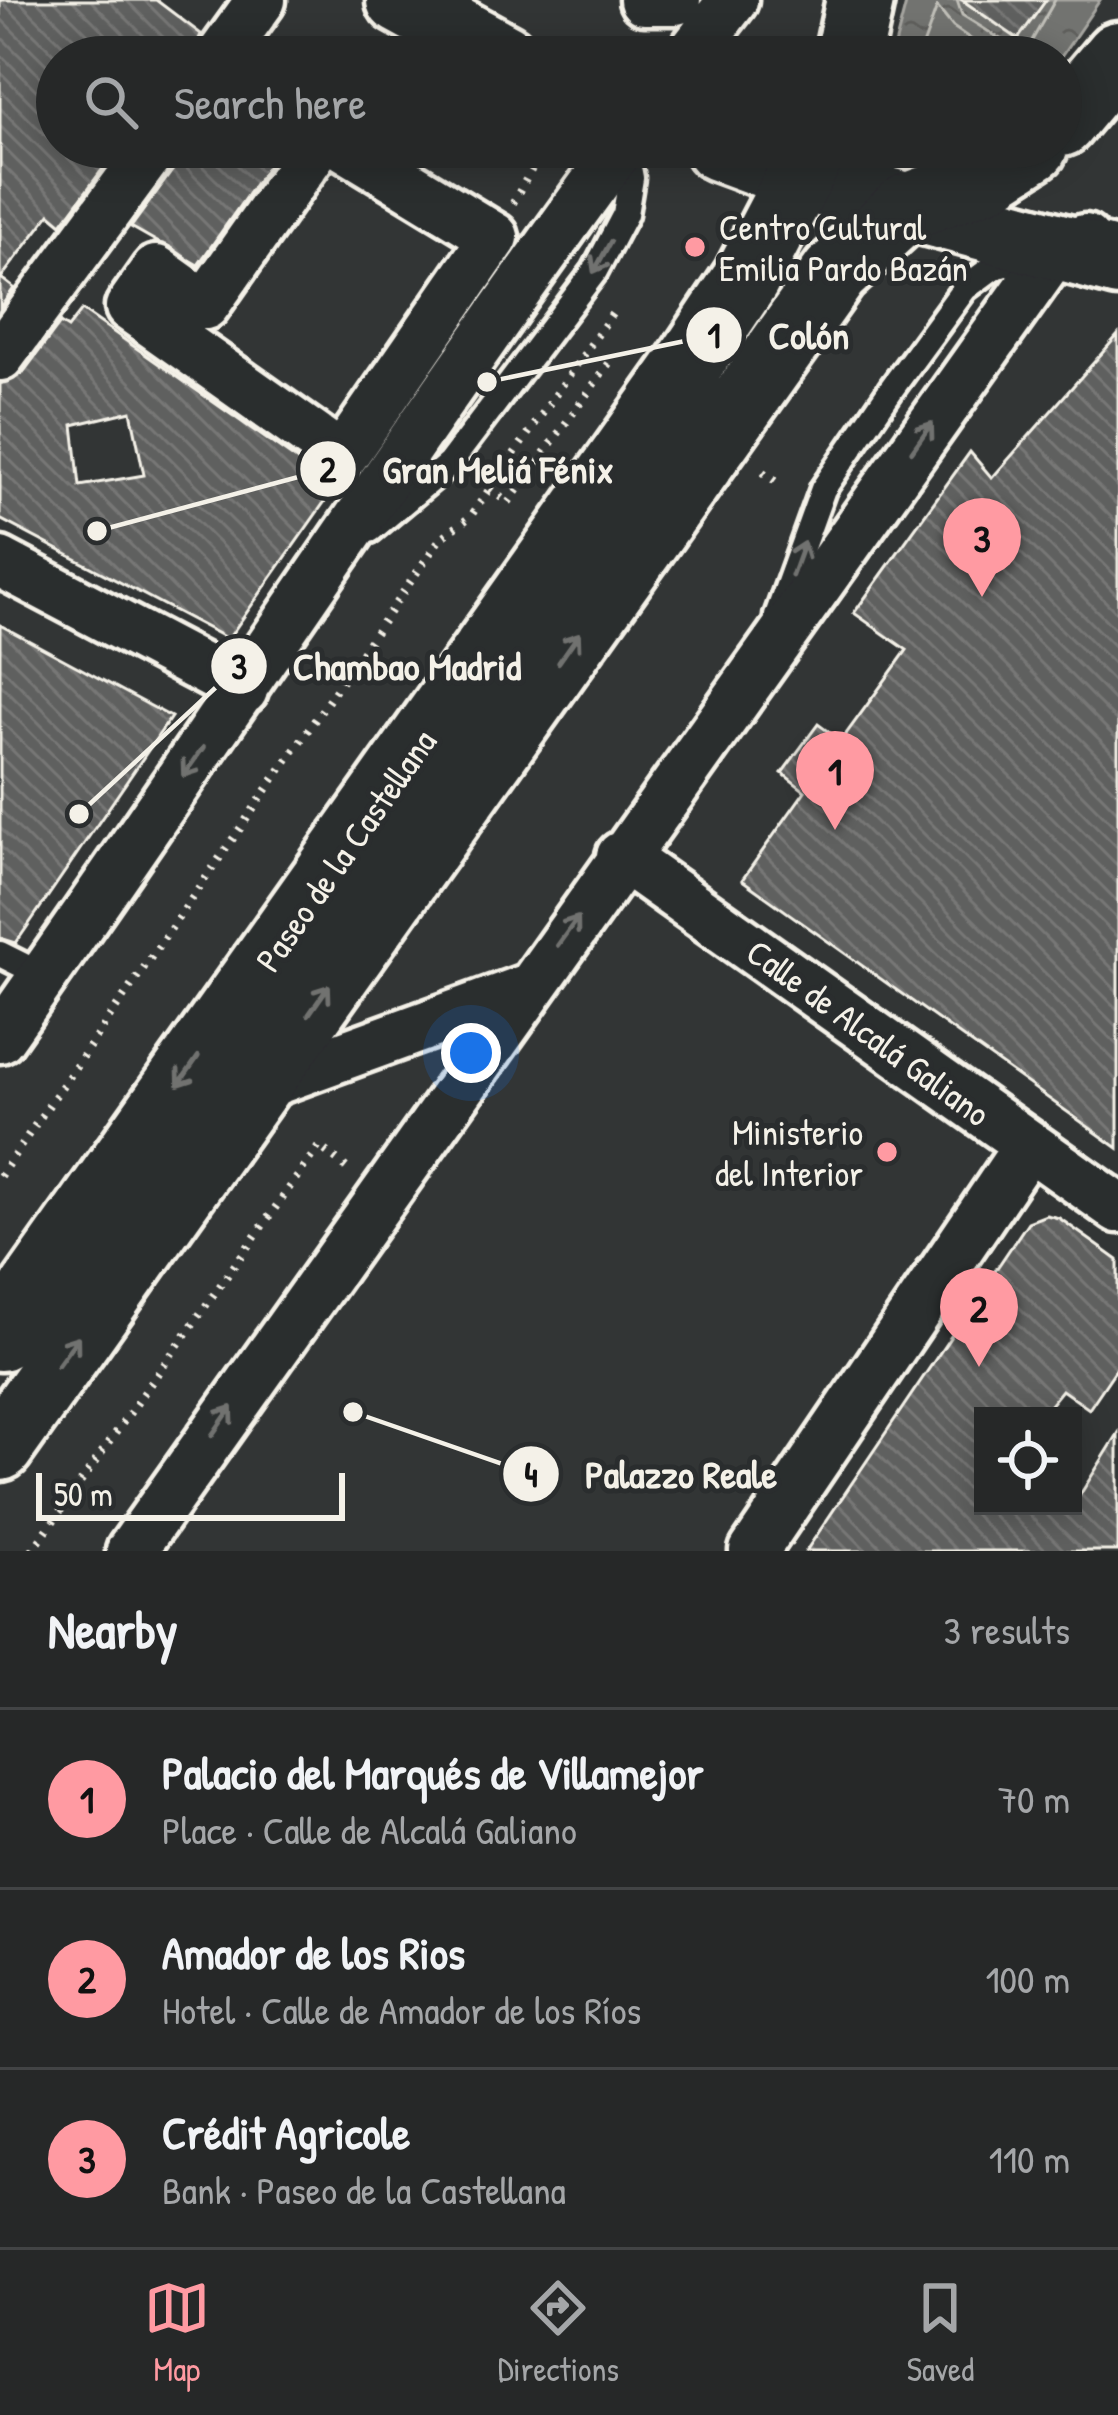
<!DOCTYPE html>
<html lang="en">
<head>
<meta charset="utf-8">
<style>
	body { margin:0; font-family:"Patrick Hand",sans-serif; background:#323434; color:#f1f3f6 }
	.controls { position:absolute; right:36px; bottom:36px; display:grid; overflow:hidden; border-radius:0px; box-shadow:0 6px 30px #0003 }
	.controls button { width:108px; height:108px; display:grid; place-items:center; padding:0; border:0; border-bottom:3px solid #424445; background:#262828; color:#f1f3f6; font:60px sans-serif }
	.scale { position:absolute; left:36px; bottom:30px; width:309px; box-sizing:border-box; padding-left:12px; border:6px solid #f4f1e8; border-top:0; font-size:33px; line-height:42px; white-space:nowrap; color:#f4f1e8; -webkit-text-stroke:9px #2a2d2e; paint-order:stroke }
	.you { position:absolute; left:471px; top:1053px; width:42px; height:42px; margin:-30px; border:9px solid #fff; border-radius:50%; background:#1a73e8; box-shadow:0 0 0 18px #1a73e833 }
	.badge { display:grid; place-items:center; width:78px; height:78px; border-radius:50%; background:#ff9aa2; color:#111; font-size:39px; font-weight:700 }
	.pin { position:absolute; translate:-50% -99px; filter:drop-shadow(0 3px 6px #0008) }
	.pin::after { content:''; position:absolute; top:63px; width:42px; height:36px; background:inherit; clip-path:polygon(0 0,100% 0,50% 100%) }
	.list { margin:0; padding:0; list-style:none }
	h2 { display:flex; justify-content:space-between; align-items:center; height:156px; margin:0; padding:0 48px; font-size:51px }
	h2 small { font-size:39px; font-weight:400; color:#a4a6a8 }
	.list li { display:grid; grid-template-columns:78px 1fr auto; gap:36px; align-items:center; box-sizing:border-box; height:180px; padding:0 48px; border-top:3px solid #424445 }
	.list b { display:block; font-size:45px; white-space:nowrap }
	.list p { margin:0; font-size:39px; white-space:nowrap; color:#a4a6a8 }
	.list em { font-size:39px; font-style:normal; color:#a4a6a8 }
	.icon { flex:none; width:66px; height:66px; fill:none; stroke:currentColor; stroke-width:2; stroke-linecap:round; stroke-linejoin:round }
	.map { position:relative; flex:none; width:1118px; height:1551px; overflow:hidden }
	.search { position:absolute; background:#262828; box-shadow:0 6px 30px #0003; left:36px; right:36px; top:36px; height:132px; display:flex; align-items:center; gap:30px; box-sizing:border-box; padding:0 42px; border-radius:66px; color:#a4a6a8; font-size:45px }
	.sheet { height:696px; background:#262828 }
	nav { display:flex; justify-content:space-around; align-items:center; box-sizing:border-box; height:168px; border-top:3px solid #424445; background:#262828; font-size:33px; color:#a4a6a8 }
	nav a { display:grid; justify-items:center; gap:6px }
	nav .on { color:#ff9aa2 }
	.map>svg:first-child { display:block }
	.water { fill:url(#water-ripples); stroke:#a6a5a0; stroke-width:3 }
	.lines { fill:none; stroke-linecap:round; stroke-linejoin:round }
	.shore { stroke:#c0bfb8; stroke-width:3 }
	.building { fill:url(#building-back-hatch); stroke:#f4f1e8; stroke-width:3; fill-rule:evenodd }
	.lane-casing { stroke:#f4f1e8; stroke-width:33 }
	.street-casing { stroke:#f4f1e8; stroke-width:57 }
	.primary-casing { stroke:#f4f1e8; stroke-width:75 }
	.highway-casing { stroke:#f4f1e8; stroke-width:75 }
	.path { stroke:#f4f1e8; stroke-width:8; stroke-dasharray:3 9; stroke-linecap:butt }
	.lane { stroke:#2a2d2e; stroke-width:24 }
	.street { stroke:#2a2d2e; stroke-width:48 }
	.primary { stroke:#2a2d2e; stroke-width:66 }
	.highway { stroke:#2a2d2e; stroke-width:66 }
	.oneway { stroke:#71726f }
	.poi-dot { fill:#ff9aa2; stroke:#2a2d2e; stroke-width:4.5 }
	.labels { text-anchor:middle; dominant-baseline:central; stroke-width:10; stroke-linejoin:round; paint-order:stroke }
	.poi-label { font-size:36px; fill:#f4f1e8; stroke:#2a2d2e; text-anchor:start }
	.street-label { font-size:36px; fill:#f4f1e8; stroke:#2a2d2e }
	.leader { fill:none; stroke:#f4f1e8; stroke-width:4.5 }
	.callout-dot { fill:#f4f1e8; stroke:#2a2d2e; stroke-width:4.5 }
	.mark-label { font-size:36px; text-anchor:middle; font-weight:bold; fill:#111 }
	.callout-label { font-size:39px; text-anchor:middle; font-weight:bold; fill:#f4f1e8; stroke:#2a2d2e; stroke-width:10; stroke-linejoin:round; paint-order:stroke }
</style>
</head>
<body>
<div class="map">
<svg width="1118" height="1551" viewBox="0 0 1118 1551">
	<defs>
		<pattern id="water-ripples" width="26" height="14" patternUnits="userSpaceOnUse" patternTransform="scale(3)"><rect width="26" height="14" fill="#727370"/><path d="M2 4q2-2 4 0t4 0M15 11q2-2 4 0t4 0" fill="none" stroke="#5e5e5b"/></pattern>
		<pattern id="building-back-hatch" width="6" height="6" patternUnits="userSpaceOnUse" patternTransform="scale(3)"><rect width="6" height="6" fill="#5f605f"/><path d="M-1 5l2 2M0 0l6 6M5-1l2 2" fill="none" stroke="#777776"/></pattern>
	</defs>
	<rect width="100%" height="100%" fill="#323535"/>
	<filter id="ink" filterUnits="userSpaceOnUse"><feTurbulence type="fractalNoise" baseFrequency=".00833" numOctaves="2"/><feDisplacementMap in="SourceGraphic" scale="24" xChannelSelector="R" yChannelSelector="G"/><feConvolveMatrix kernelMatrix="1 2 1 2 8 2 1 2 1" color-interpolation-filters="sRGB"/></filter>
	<g filter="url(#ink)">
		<path class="water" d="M907,0H962L1018,39L1046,0H1100L1061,57H892Z"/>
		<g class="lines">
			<path class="shore" d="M957,0L962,15L1018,50L1030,44L1055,0
				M919,57L937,7L953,27L997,57"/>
		</g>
		<path class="building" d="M0,0H156L201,34L192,57H57V147H119L62,224L50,214L1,278L14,288L0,308Z
			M962,0H1046L1018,39Z
			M182,147H281L198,265L131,227L177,164Z
			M82,310L335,487L228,639L0,519V384L22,374L60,323L68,328ZM131,411L144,475L80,486L73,425Z
			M1118,335V1148L742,880L805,791L782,773L818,724L841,741L907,650L854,613L970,452L992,478Z
			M0,625L171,717L16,943L0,938Z
			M1046,1215L1059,1218L1118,1260V1366L1089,1409L1062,1390L1041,1416H983V1506H1073L1118,1434V1551H806L1028,1222Z"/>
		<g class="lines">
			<g class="lane-casing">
				<path id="lane" d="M370,530L449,464L595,271L625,214L631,178L625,147
					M777,616L823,489L892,388L965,288L992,268L1032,255
					M0,954L44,976"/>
			</g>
			<g class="street-casing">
				<path id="street" d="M644,0H676
					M220,57L261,0
					M689,57L733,0
					M316,147L205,305L156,270L130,307L342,457L494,237L346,147
					M0,356L154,147
					M0,562L243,690
					M621,856L1118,1208
					M0,1038C209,742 407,439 621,147
					M257,1087L526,989
					M131,1551L1059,246L1085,239
					M754,1551L1028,1146"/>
			</g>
			<g class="primary-casing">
				<path id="primary" d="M400,0L504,57
					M718,147L799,177L1118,263"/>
			</g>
			<g class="highway-casing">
				<path id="highway" d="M848,57L860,0
					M1061,123L1118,55
					M0,1337L688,366L746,279L815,147
					M0,1447L835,273L907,207L984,179L1034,147"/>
			</g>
			<path class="path" d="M595,57L611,28
				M513,203L544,147
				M763,472L775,481
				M490,489L508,503L610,362
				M0,1176L440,539L470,517L612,314
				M32,1551L319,1146L352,1172"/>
			<use href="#lane" class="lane"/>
			<use href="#street" class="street"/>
			<use href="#primary" class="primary"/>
			<use href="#highway" class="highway"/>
		</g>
		<defs><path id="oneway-shaft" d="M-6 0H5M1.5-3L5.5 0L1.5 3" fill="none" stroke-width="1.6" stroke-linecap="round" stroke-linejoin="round" transform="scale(3)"/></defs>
		<g class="oneway">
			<use href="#oneway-shaft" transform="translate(602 257) rotate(119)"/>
			<use href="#oneway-shaft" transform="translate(922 437) rotate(-55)"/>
			<use href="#oneway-shaft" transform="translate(798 559) rotate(-70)"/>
			<use href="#oneway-shaft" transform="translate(569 648) rotate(-55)"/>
			<use href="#oneway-shaft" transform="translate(193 762) rotate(125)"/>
			<use href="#oneway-shaft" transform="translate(568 931) rotate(-54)"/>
			<use href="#oneway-shaft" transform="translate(319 1000) rotate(-55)"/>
			<use href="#oneway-shaft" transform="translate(188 1071) rotate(125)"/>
			<use href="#oneway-shaft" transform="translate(68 1351) rotate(-54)"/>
			<use href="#oneway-shaft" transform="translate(222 1421) rotate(-55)"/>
		</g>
	</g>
	<g class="poi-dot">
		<circle cx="695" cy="247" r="12"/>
		<circle cx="887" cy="1152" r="12"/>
	</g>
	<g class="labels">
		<g class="poi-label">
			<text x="719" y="226">Centro Cultural<tspan x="719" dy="41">Emilia Pardo Bazán</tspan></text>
			<text x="863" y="1131" text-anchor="end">Ministerio<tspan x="863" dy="41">del Interior</tspan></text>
		</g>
		<g class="street-label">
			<text transform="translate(345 850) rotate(-55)">Paseo de la Castellana</text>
			<text transform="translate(869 1032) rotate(36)">Calle de Alcalá Galiano</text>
		</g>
	</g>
	<path class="leader" d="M487 382L714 335M97 531L328 469M79 814L239 666M353 1412L531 1474"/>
	<g class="callout-dot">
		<circle cx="487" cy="382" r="12"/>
		<circle cx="97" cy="531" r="12"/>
		<circle cx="79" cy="814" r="12"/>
		<circle cx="353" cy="1412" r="12"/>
		<circle cx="714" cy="335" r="30"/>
		<circle cx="328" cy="469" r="30"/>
		<circle cx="239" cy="666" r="30"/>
		<circle cx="531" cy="1474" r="30"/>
	</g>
	<g class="mark-label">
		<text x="714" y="348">1</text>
		<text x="328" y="482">2</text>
		<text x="239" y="679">3</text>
		<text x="531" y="1487">4</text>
	</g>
	<g class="callout-label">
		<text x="809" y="349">Colón</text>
		<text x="498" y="483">Gran Meliá Fénix</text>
		<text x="407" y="680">Chambao Madrid</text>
		<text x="681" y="1488">Palazzo Reale</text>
	</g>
</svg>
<div class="controls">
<button><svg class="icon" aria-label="locate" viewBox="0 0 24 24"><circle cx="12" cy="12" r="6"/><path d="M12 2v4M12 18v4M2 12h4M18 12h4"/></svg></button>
</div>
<div class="scale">50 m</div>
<div class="you"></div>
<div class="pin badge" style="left:835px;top:830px">1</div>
<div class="pin badge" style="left:979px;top:1367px">2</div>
<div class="pin badge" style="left:982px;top:597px">3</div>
<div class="search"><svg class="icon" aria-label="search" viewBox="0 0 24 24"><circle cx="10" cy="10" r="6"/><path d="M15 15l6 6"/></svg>Search here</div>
</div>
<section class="sheet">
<h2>Nearby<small>3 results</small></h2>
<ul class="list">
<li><span class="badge">1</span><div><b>Palacio del Marqués de Villamejor</b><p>Place · Calle de Alcalá Galiano</p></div><em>70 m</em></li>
<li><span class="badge">2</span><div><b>Amador de los Rios</b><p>Hotel · Calle de Amador de los Ríos</p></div><em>100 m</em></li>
<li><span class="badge">3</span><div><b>Crédit Agricole</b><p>Bank · Paseo de la Castellana</p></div><em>110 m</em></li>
</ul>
</section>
<nav>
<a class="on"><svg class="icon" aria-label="map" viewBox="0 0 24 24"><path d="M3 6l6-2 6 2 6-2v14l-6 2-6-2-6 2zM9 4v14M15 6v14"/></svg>Map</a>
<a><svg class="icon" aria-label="directions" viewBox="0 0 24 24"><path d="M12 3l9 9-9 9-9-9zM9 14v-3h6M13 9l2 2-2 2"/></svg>Directions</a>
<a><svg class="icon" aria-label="saved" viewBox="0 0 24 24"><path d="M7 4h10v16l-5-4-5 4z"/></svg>Saved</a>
</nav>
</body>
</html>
